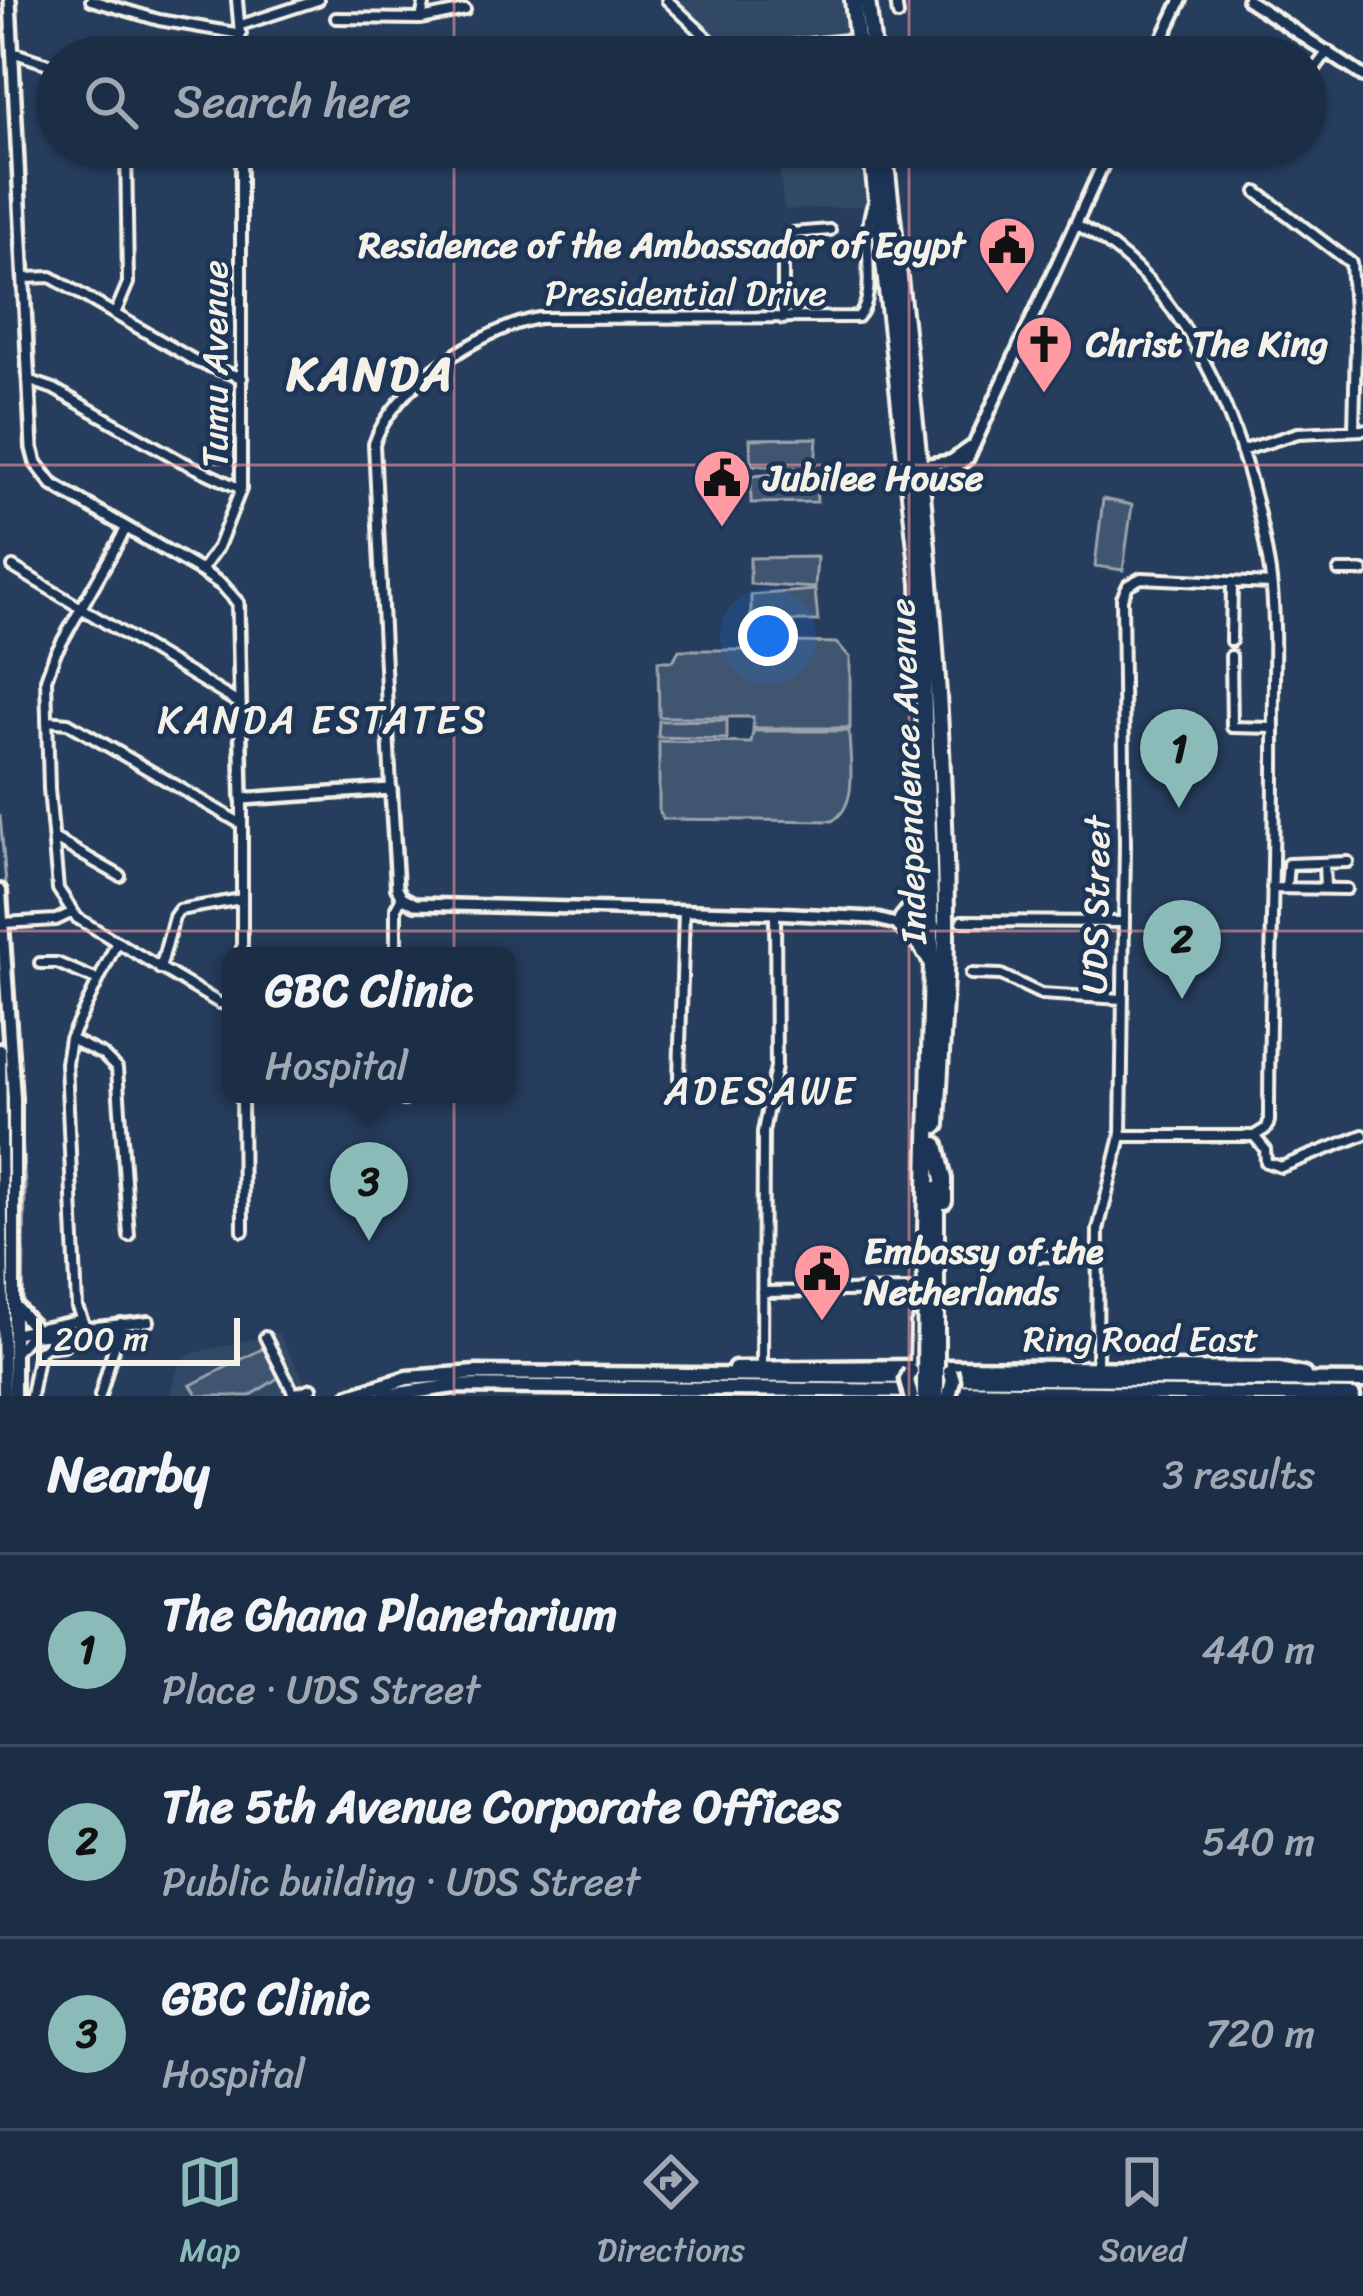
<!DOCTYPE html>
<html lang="en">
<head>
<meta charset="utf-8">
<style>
	body { margin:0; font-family:Sriracha,sans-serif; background:#25364d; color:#f1f3f6 }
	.scale { position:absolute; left:36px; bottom:30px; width:204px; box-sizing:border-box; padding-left:12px; border:6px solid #f4f1e8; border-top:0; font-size:33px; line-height:42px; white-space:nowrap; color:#f4f1e8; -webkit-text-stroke:9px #1d3557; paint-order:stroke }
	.you { position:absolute; left:768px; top:636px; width:42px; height:42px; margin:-30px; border:9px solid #fff; border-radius:50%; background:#1a73e8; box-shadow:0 0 0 18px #1a73e833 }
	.badge { display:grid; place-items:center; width:78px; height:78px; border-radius:50%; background:#8bbbb9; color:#111; font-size:39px; font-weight:700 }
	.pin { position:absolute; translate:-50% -99px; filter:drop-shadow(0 3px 6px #0008) }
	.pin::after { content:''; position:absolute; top:63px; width:42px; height:36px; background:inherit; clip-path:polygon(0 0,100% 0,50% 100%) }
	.popup { position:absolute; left:222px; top:947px; width:294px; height:156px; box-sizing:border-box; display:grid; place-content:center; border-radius:18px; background:#1c2e46; filter:drop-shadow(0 3px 9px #0005); font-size:39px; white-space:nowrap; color:#a0a8b3 }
	.popup b { font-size:45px; color:#f1f3f6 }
	.popup::after { content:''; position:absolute; left:50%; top:100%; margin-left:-24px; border:24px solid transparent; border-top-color:#1c2e46 }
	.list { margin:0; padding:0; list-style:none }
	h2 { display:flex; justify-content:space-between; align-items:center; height:156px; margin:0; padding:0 48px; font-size:51px }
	h2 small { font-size:39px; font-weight:400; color:#a0a8b3 }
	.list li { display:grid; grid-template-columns:78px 1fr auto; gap:36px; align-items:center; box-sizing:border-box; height:192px; padding:0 48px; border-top:3px solid #3a4a5f }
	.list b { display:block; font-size:45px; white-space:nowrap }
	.list p { margin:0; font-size:39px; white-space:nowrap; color:#a0a8b3 }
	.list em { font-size:39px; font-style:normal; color:#a0a8b3 }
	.icon { flex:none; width:66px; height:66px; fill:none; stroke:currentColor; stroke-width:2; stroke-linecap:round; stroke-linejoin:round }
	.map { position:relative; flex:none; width:1363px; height:1396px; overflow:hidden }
	.search { position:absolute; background:#1c2e46; box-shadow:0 3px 9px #0004; left:36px; right:36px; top:36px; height:132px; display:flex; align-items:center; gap:30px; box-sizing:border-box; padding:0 42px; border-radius:66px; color:#a0a8b3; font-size:45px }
	.sheet { height:732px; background:#1c2e46 }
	nav { display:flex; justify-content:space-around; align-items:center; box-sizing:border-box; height:168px; border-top:3px solid #3a4a5f; background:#1c2e46; font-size:33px; color:#a0a8b3 }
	nav a { display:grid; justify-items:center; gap:6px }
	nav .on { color:#8bbbb9 }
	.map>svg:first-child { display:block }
	.built { fill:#334966 }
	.green { fill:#40546f; stroke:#9aa2ac; stroke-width:3 }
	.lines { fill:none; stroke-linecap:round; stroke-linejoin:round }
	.stream { stroke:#9fa7ae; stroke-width:3 }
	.minor-casing { stroke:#f4f1e8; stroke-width:16 }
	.tertiary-casing { stroke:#f4f1e8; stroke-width:18 }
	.secondary-casing { stroke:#f4f1e8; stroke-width:20 }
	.primary-casing { stroke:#f4f1e8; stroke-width:21 }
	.trunk-casing { stroke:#f4f1e8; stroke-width:22 }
	.minor { stroke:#1d3557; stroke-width:8 }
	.tertiary { stroke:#1d3557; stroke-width:9 }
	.secondary { stroke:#1d3557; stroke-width:10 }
	.primary { stroke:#1d3557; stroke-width:12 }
	.trunk { stroke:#1d3557; stroke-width:14 }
	.primary-bridge-casing { stroke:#f4f1e8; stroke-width:21; stroke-linecap:butt }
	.trunk-bridge-casing { stroke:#f4f1e8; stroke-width:22; stroke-linecap:butt }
	.primary-bridge { stroke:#1d3557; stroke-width:12 }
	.trunk-bridge { stroke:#1d3557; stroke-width:14 }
	.grid { fill:none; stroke:#ff9aa2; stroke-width:3; stroke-opacity:0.55 }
	.labels { text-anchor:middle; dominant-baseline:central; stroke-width:9; stroke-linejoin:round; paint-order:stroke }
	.poi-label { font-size:36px; font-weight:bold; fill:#f4f1e8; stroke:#1d3557; text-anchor:start }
	.street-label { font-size:36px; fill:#f4f1e8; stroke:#1d3557 }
	.neighbourhood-label { font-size:39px; letter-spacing:3px; fill:#f4f1e8; stroke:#1d3557 }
	.district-label { font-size:48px; font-weight:bold; letter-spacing:3px; fill:#f4f1e8; stroke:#1d3557 }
</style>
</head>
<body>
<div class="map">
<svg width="1363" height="1396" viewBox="0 0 1363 1396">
	<rect width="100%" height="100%" fill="#263d5d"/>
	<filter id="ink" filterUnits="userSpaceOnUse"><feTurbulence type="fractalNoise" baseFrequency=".00833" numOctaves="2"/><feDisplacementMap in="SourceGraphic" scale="24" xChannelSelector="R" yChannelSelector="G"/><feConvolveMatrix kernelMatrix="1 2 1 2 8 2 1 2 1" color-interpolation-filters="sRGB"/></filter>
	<g filter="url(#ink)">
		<path class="built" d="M675,0H847L850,38L746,49L725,46Z
			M777,147H859L866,206L784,210Z
			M278,1333L310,1390L299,1396H169L180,1363L191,1354Z"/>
		<path class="green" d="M817,438L815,469L751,465L750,439Z
			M815,471L817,502L751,503V476Z
			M1103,499L1132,505L1123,570L1095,566Z
			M817,557L815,588L750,584V558Z
			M815,590L818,621H751V595Z
			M747,641L836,643L850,657V728H753V717H659L658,661H673L679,650H746Z
			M727,720V739L658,737L659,721Z
			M753,731H849C849,759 860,805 832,821L663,819L659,810V741L751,743Z
			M266,1347L281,1376L250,1396H198L191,1385Z"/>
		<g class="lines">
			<path class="stream" d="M0,816L9,917
				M10,927L25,1186L23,1306"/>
			<g class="minor-casing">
				<path id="minor" d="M91,0L159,20L241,34
					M237,0L242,57
					M667,0L714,44L734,51L858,39
					M896,0L898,15
					M336,18L421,19L425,0
					M421,19L465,10
					M241,25L318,0
					M12,52L57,67
					M1306,81L1328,51
					M1257,192L1351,263L1356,345L1354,430
					M1076,224C1197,288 1250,445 1270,572C1277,622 1273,677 1274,728C1275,859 1269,990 1269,1121L1267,1128L1254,1136
					M24,278L51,277L197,362L242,378
					M115,314L128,283L126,147
					M783,319V244L792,233L830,230
					M28,380L54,389L179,460L241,489
					M1241,451L1298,433L1363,430
					M126,529L55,654L46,679L49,789L58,889L77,918L219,1003L231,1004
					M13,567L240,704
					M201,571L218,547L241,489V147
					M1339,571H1363
					M1231,641L1232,582
					M1231,656L1232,727L1274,728
					M47,721L68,723L240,823
					M391,789L374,444C392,387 482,328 539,318L858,317C881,293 857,235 875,200
					M55,839L120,876
					M1324,863L1325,888
					M1272,888L1347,889
					M1286,888L1288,864L1348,862
					M962,921L1123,922
					M3,923L56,920L71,913
					M242,956V799
					M396,956V908L402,897
					M40,963H57L97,980
					M160,969L174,917L179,910L241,899
					M971,974L1001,975L1041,994L1122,999
					M70,1039L103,1055L117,1069L129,1236
					M679,1078L684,912
					M242,1094L243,1231
					M403,1094L404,1100
					M1121,1136H1254
					M1254,1136L1265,1149L1266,1162L1281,1167L1363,1135
					M1036,1256H1096
					M762,1292L920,1290
					M83,1322L77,1307L66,1063L70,1039L117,942
					M88,1328L149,1321
					M13,1334L79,1320L88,1328L80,1339L60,1334L29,1336L15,1353
					M265,1337L294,1394L312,1388
					M762,1367L763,1132L776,1067L775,913
					M1097,1368L1098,1230L1121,1136L1125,844L1122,598L1128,585L1141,578L1271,584
					M31,1396L39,1352L46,1347L64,1345
					M100,1396L121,1323"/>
			</g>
			<g class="tertiary-casing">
				<path id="tertiary" d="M10,0L32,448L36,463L53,485L201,571L222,585L238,603L242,799L391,789L397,888L402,897L415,904L775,913L873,918L900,925L936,927
					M1248,0L1363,76
					M1154,57L1181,0
					M915,466L951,461L971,447
					M919,477L952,470L968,458L1111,147"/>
			</g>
			<g class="secondary-casing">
				<path id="secondary" d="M0,891L14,1098V1396
					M0,1050L4,1396
					M17,1308L34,1328"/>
			</g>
			<g class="primary-casing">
				<path id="primary" d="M946,1367L1280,1370L1304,1375
					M735,1369L914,1367
					M940,1391L1353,1396
					M350,1396L407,1378L476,1373L1363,1381
					M385,1396L454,1386L919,1391"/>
			</g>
			<g class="trunk-casing">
				<path id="trunk" d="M853,0L859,57
					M867,0L874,57
					M871,147L920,583L932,962L926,1233
					M884,147C914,403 944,658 946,916C947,985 940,1056 937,1125
					M902,919L929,885
					M900,925L920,944L932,962
					M936,1145L944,1179V1201
					M936,1232V1189
					M918,1364L919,1324"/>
			</g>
			<use href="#minor" class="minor"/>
			<use href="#tertiary" class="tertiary"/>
			<use href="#secondary" class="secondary"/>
			<use href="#primary" class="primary"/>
			<use href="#trunk" class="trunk"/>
			<g class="primary-bridge-casing">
				<path id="primary-bridge" d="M911,1371L907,1380L911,1396
					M949,1396L953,1380L950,1371"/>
			</g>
			<g class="trunk-bridge-casing">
				<path id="trunk-bridge" d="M936,1232V1396
					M925,1396L926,1233"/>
			</g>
			<use href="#primary-bridge" class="primary-bridge"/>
			<use href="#trunk-bridge" class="trunk-bridge"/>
		</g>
	</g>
	<path class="grid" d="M454,0V57M909,0V57M454,147V1396M909,147V1396M0,465H1363M0,931H1363"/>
	<defs>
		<g id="civic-pin" transform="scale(3)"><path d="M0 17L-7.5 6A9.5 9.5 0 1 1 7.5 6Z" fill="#ff9aa2" stroke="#1d3557"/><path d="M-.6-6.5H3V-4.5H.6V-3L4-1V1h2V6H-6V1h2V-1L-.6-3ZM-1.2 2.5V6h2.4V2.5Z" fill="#111"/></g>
		<g id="church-pin" transform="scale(3)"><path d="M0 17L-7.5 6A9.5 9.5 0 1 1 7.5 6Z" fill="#ff9aa2" stroke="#1d3557"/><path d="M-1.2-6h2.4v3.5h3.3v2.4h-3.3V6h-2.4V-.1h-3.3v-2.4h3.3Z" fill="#111"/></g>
	</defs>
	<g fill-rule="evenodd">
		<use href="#civic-pin" x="1007" y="245"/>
		<use href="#church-pin" x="1044" y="344"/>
		<use href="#civic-pin" x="722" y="478"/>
		<use href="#civic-pin" x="822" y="1272"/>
	</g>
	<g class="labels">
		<g class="poi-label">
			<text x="965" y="245" text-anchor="end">Residence of the Ambassador of Egypt</text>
			<text x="1086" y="344">Christ The King</text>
			<text x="764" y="478">Jubilee House</text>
			<text x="864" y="1251">Embassy of the<tspan x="864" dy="41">Netherlands</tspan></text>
		</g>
		<g class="street-label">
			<text x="686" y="293">Presidential Drive</text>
			<text transform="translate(215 364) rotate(-90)">Tumu Avenue</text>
			<text transform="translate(908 771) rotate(-92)">Independence Avenue</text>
			<text transform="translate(1096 905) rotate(-89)">UDS Street</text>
			<text x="1141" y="1339">Ring Road East</text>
		</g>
		<g class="neighbourhood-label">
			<text x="323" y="719">KANDA ESTATES</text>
			<text x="761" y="1090">ADESAWE</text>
		</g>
		<g class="district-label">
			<text x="371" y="373">KANDA</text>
		</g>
	</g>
</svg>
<div class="scale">200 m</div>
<div class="you"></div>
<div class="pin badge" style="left:1179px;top:808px">1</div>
<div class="pin badge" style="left:1182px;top:999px">2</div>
<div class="pin badge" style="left:369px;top:1241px">3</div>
<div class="popup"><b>GBC Clinic</b>Hospital</div>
<div class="search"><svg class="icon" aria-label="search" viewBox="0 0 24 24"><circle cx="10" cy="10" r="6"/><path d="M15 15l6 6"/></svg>Search here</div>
</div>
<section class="sheet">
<h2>Nearby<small>3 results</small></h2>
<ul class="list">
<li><span class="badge">1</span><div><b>The Ghana Planetarium</b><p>Place · UDS Street</p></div><em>440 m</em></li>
<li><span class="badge">2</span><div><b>The 5th Avenue Corporate Offices</b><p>Public building · UDS Street</p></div><em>540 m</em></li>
<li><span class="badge">3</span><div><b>GBC Clinic</b><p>Hospital</p></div><em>720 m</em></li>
</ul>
</section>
<nav>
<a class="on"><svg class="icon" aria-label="map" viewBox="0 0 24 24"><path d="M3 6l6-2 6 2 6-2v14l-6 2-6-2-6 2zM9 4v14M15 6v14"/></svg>Map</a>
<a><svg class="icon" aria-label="directions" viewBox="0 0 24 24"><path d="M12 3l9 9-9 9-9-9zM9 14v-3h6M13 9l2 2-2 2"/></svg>Directions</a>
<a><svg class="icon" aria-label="saved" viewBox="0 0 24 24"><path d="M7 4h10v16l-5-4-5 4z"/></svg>Saved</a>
</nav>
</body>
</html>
